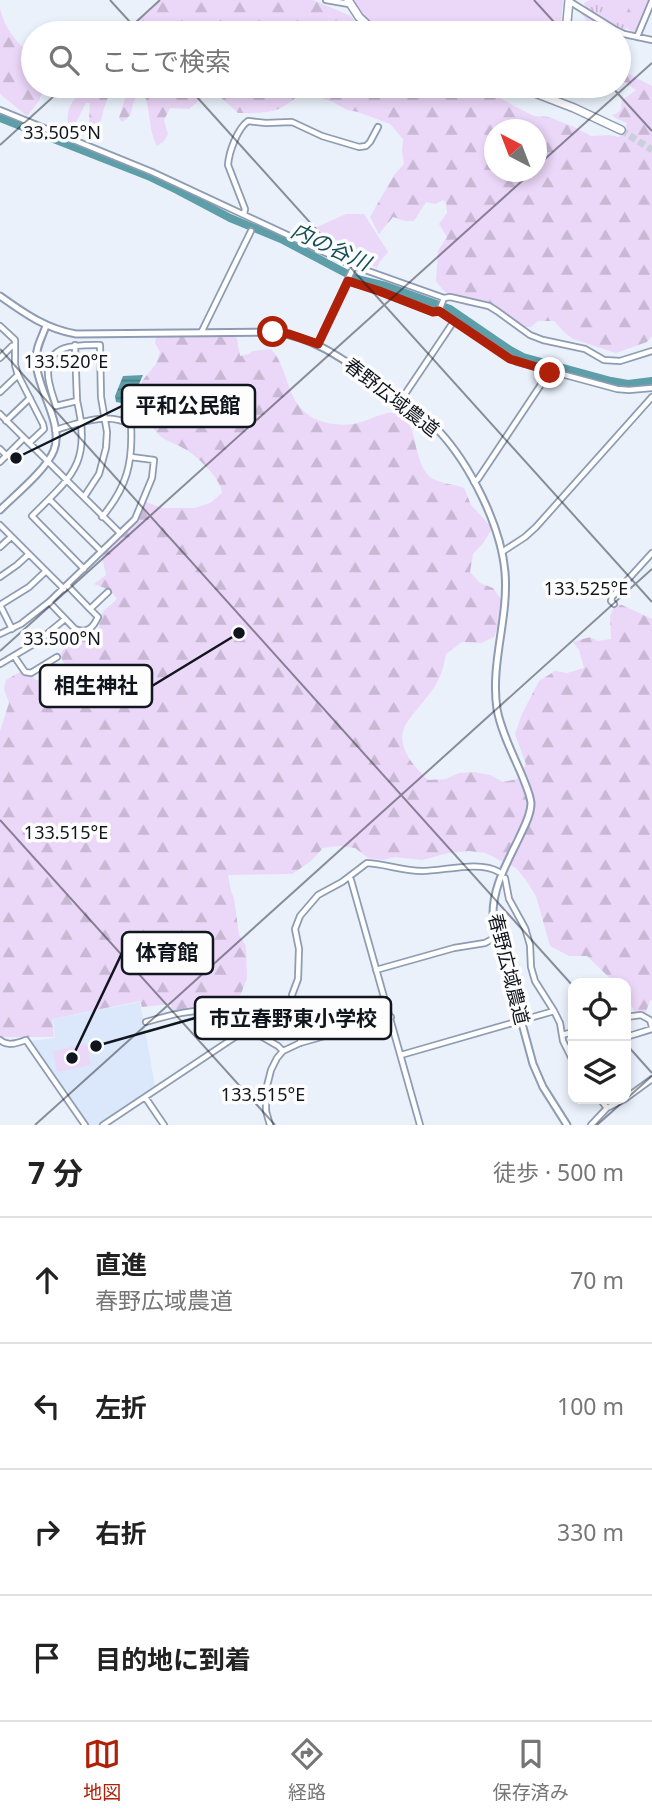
<!DOCTYPE html>
<html lang="ja">
<head>
<meta charset="utf-8">
<style>
	body { margin:0; font-family:"Noto Sans","Noto Sans JP",sans-serif; background:#f2f2f2; color:#222 }
	.controls { position:absolute; right:21px; bottom:21px; display:grid; overflow:hidden; border-radius:14px; box-shadow:0 4px 10px #0003 }
	.controls button { width:63px; height:63px; display:grid; place-items:center; padding:0; border:0; border-bottom:2px solid #e0e0e0; background:#fff; color:#222; font:35px sans-serif }
	.compass { position:absolute; left:484px; top:119px; width:63px; height:63px; border-radius:50%; background:#fff; box-shadow:0 4px 10px #0003; rotate:318deg }
	.stop { position:absolute; width:21px; height:21px; margin:-16px; border:5px solid #ae2007; border-radius:50%; background:#fff }
	.stop.end { background:#ae2007; border-color:#fff; box-shadow:0 2px 7px #0008 }
	.list { margin:0; padding:0; list-style:none }
	h2 { display:flex; justify-content:space-between; align-items:center; height:91px; margin:0; padding:0 28px; font-size:30px }
	h2 small { font-size:23px; font-weight:400; color:#767676 }
	.list li { display:grid; grid-template-columns:46px 1fr auto; gap:21px; align-items:center; box-sizing:border-box; height:126px; padding:0 28px; border-top:2px solid #e0e0e0 }
	.list b { display:block; font-size:26px; white-space:nowrap }
	.list p { margin:0; font-size:23px; white-space:nowrap; color:#767676 }
	.list em { font-size:23px; font-style:normal; color:#767676 }
	.icon { flex:none; width:38px; height:38px; fill:none; stroke:currentColor; stroke-width:2; stroke-linecap:round; stroke-linejoin:round }
	.map { position:relative; flex:none; width:652px; height:1125px; overflow:hidden }
	.search { position:absolute; background:#fff; box-shadow:0 4px 10px #0003; left:21px; right:21px; top:21px; height:77px; display:flex; align-items:center; gap:18px; box-sizing:border-box; padding:0 24px; border-radius:38px; color:#767676; font-size:26px }
	.sheet { height:595px; background:#fff }
	nav { display:flex; justify-content:space-around; align-items:center; box-sizing:border-box; height:98px; border-top:2px solid #e0e0e0; background:#fff; font-size:19px; color:#767676 }
	nav a { display:grid; justify-items:center; gap:4px }
	nav .on { color:#ae2007 }
	.map>svg:first-child { display:block }
	.built { fill:#dbe7fa }
	.grass { fill:url(#grass-tufts) }
	.forest { fill:url(#forest-firs); fill-rule:evenodd }
	.garden { fill:#ebd7f8 }
	.water { fill:url(#water-rules) }
	.lines { fill:none; stroke-linecap:round; stroke-linejoin:round }
	.river { stroke:#5d9ea8; stroke-width:8 }
	.primary-tunnel { stroke:#c9d0da; stroke-width:7; stroke-dasharray:7 3.5; stroke-linecap:butt }
	.minor-casing { stroke:#8e9cb3; stroke-width:8 }
	.tertiary-casing { stroke:#8e9cb3; stroke-width:9 }
	.primary-casing { stroke:#8e9cb3; stroke-width:10 }
	.minor { stroke:#fff; stroke-width:4.5 }
	.tertiary { stroke:#fff; stroke-width:5 }
	.primary { stroke:#fff; stroke-width:7 }
	.route { stroke:#ae2007; stroke-width:9 }
	.ticks { fill:none; stroke:#11161e; stroke-width:2; stroke-opacity:0.45 }
	.labels { text-anchor:middle; dominant-baseline:central; stroke-width:7; stroke-linejoin:round; paint-order:stroke }
	.street-label { font-size:19px; fill:#11161e; stroke:#fdfdfd }
	.water-label { font-size:21px; font-style:italic; fill:#134d55; stroke:#fdfdfd }
	.ticks-label { font-size:18px; text-anchor:middle; fill:#11161e; stroke:#fdfdfd; stroke-width:7; stroke-linejoin:round; paint-order:stroke }
	.leader { fill:none; stroke:#11161e; stroke-width:2.5 }
	.callout-dot { fill:#11161e; stroke:#fdfdfd; stroke-width:2.5 }
	.callout { fill:#fdfdfd; stroke:#11161e; stroke-width:2.5 }
	.callout-label { font-size:21px; text-anchor:middle; font-weight:bold; fill:#11161e }
</style>
</head>
<body>
<div class="map">
<svg width="652" height="1125" viewBox="0 0 652 1125">
	<defs>
		<pattern id="grass-tufts" width="24" height="20" patternUnits="userSpaceOnUse" patternTransform="scale(1.75)"><rect width="24" height="20" fill="#ebd7f8"/><path d="M3 7l-1-3M5 7V3M7 7l1-3M15 17l-1-3M17 17v-4M19 17l1-3" fill="none" stroke="#c8b8d4"/></pattern>
		<pattern id="forest-firs" width="22" height="20" patternUnits="userSpaceOnUse" patternTransform="scale(1.75)"><rect width="22" height="20" fill="#ebd7f8"/><path d="M5 1l3.5 6h-7zM16 11l3.5 6h-7z" fill="#c8b8d4"/></pattern>
		<pattern id="water-rules" width="6" height="5" patternUnits="userSpaceOnUse" patternTransform="scale(1.75)"><rect width="6" height="5" fill="#5d9ea8"/><path d="M0 2.5h6" fill="none" stroke="#4b8088"/></pattern>
	</defs>
	<rect width="100%" height="100%" fill="#eaf1fb"/>
	<path class="built" d="M140,1002L155,1086L98,1125H88L29,1041L55,1038L53,1019Z"/>
	<path class="grass" d="M590,0H638L628,26L625,30H622L585,7L584,3Z"/>
	<path class="forest" d="M161,0H313L351,16L358,26V33H95L111,27L134,22L148,13Z
		M632,0H650L637,30L634,33L626,27L624,19Z
		M0,8C4,28 17,44 33,56V86H44L39,101L27,116L0,94Z
		M581,10L616,32L615,33H583L586,19L581,14Z
		M619,69L652,86V336L647,342L616,353L573,339L564,332L554,321H538L531,327H524L479,306H467L453,298L442,289L436,281L438,251L447,237L439,224L447,213L446,202L443,200L435,204L426,202L414,221H406L393,217L379,234L370,217L394,175L404,164L402,151L403,139L390,124L358,112L347,110L333,102L302,92C279,114 269,113 238,113L218,95L208,93L189,109L170,108L164,120L168,134L164,141L157,146C148,130 151,110 144,94C129,100 135,105 130,115C128,118 125,120 122,122L119,118L126,95L122,87C97,97 109,118 93,132L89,122L90,103H86L76,122L68,123C65,106 76,100 83,86H432L444,88L449,86H481L512,105L534,116L549,117L574,127L591,136L610,135L619,137L621,135L627,123L617,119L612,115C620,113 622,110 621,101L636,90L619,79ZM494,130H536V172H494Z
		M167,334H236L240,356L249,354L253,351L271,349C288,367 286,398 307,414C320,424 342,427 358,423C373,420 390,406 404,417C418,428 413,467 433,479C442,484 454,484 464,488L471,505L492,528L484,542L473,554L470,572L480,583L493,588L502,601V615L494,637L481,643L462,642L446,654C444,665 442,674 436,684C428,698 415,710 406,724C394,744 413,766 428,780L446,779L459,773L474,772L490,775L503,782L517,779L526,764L515,734L522,714L539,681L555,671L567,673L584,668L579,650L573,642L590,637L598,641L611,639L610,616L615,605H622L652,619V1000L650,1001L645,1014L635,1013L626,995V983H615L587,956H569L550,946L536,896L526,880L516,868L485,853L469,851L448,853L422,860L395,857L383,860L368,858L355,848L339,846L323,848L311,861L292,874L228,875L231,891L234,898L239,935L246,946L247,979L232,1015C212,1007 194,1009 172,1010L171,1004L142,1007L140,1001L52,1019L54,1037H0V731L9,703L4,689L6,680L20,672L31,675L36,680L42,681L66,669L60,655L68,642L81,637L92,641L100,633C96,613 104,611 117,599L110,590L94,584L106,575L101,553L137,520L146,502L162,508H195L210,503L222,493C222,479 195,454 183,448C174,443 165,441 158,434C150,426 144,415 137,406L142,381L156,364L160,352L155,343L156,338Z"/>
	<path class="garden" d="M353,0H563L560,33H385L365,19Z
		M346,214H364L388,252L380,261L377,268L304,233Z
		M87,1044L91,1065L57,1072L53,1051Z"/>
	<path class="water" d="M143,375L139,384L136,403L132,405L116,402L115,396L123,376Z"/>
	<g class="lines">
		<path class="river" d="M0,118L148,176L177,190L230,218L281,239L357,279L386,286L450,309L510,350L523,357L611,381L628,384L652,381"/>
		<path class="primary-tunnel" d="M621,130L652,150"/>
		<g class="minor-casing">
			<path id="minor" d="M326,0L349,4
				M569,1L614,29L624,34L652,40
				M637,37L652,1
				M0,110L152,172L354,266L444,298L450,297L489,306L497,311L530,335L543,340L585,349L604,360L620,361L652,351
				M244,214L245,209L228,165C229,152 237,129 248,121L266,123L292,122L322,136L359,147L366,146L370,142L378,127
				M348,281L379,291L433,312L439,311L517,362L617,389L629,390L652,388
				M439,311L444,298
				M0,326L15,340V365L18,375L43,424L44,429L29,443
				M202,331L251,231
				M318,344L354,266
				M75,345L77,401L56,406C53,396 48,384 48,373C48,343 78,345 100,345L101,397L107,432L106,448L99,474L84,497
				M0,358L12,346L15,345
				M0,392L18,375
				M401,400L454,321
				M77,401C92,463 72,476 32,516L84,569
				M0,414L120,533
				M6,421L30,398
				M55,430C79,423 108,411 131,425C133,463 127,487 102,517
				M0,449L7,456
				M0,462L24,438
				M474,482L478,479L550,371
				M49,499L101,551
				M0,525L64,589
				M0,547L11,537
				M502,552L525,537L536,527L652,397
				M0,577L17,565L29,554
				M67,585L90,609L108,592
				M49,602L75,629C87,634 93,628 98,617L90,609
				M614,604L611,601L612,597L652,553
				M0,605L29,587L46,571
				M0,605L12,629
				M0,634L21,624L49,602L135,519L152,478L154,460L131,457
				M14,656L25,672L31,673L57,657
				M0,664L37,642L65,619
				M349,877L351,880L420,1125
				M505,878L509,899L525,928L530,945L531,967L535,981L554,1011L560,1023L563,1041L573,1061
				M376,970L454,948L485,943L498,936
				M626,1017L641,1015L650,1020L652,1027
				M146,1022C170,1015 194,1008 219,1012L278,1046L283,1051
				M562,1035L573,1032
				M626,1037L652,1029
				M0,1040C8,1047 17,1043 26,1040L85,1125
				M300,1043L301,1037L292,995L298,979L299,949L295,929L300,916L318,895L342,882L367,863C386,864 403,871 422,871C444,871 479,860 499,872
				M401,1055L554,1011
				M145,1097L164,1125
				M626,1098L652,1079
				M600,1099L607,1108
				M103,1125L247,1029
				M270,1125L266,1111V1090L271,1070L277,1058L283,1051L300,1043L391,1017
				M591,1125L607,1108L625,1099"/>
		</g>
		<g class="tertiary-casing">
			<path id="tertiary" d="M0,296C24,313 46,329 76,334L273,332C311,336 340,357 372,379C394,395 419,410 438,430C470,464 501,526 505,572C509,618 490,663 497,709C501,732 514,756 523,778C526,786 530,794 531,803C531,815 524,827 519,838C507,863 492,888 493,917L533,1064L543,1087L567,1125
				M0,510C15,495 47,469 54,450C64,424 37,389 36,362C35,349 42,337 46,326"/>
		</g>
		<g class="primary-casing">
			<path id="primary" d="M348,0L359,17L376,33
				M566,33L569,0
				M517,86L574,108L621,130"/>
		</g>
		<use href="#minor" class="minor"/>
		<use href="#tertiary" class="tertiary"/>
		<use href="#primary" class="primary"/>
	</g>
	<g class="lines">
		<path class="route" d="M273,332L289,334L318,344L348,281L379,291L433,312L439,311L510,359L550,371V373"/>
	</g>
	<path class="ticks" d="M110,0L140,33M534,0L564,33M124,33L160,0M187,86L652,602M611,86L652,131M0,145L65,86M536,167L652,63M0,349L573,986M0,651L532,172M0,820L275,1125M626,1044L652,1073M35,1125L652,569M597,1125L652,1076"/>
	<g class="labels">
		<g class="street-label">
			<text transform="translate(392 397) rotate(38)">春野広域農道</text>
			<text transform="translate(509 969) rotate(76)">春野広域農道</text>
		</g>
		<g class="water-label">
			<text transform="translate(331 246) rotate(25)">内の谷川</text>
		</g>
	</g>
	<g class="ticks-label">
		<text x="62" y="139">33.505°N</text>
		<text x="66" y="368">133.520°E</text>
		<text x="586" y="595">133.525°E</text>
		<text x="62" y="645">33.500°N</text>
		<text x="66" y="839">133.515°E</text>
		<text x="263" y="1101">133.515°E</text>
	</g>
	<path class="leader" d="M16 458L122 406M239 633L152 686M72 1058L122 953M96 1046L195 1018"/>
	<g class="callout-dot">
		<circle cx="16" cy="458" r="7"/>
		<circle cx="239" cy="633" r="7"/>
		<circle cx="72" cy="1058" r="7"/>
		<circle cx="96" cy="1046" r="7"/>
	</g>
	<g class="callout">
		<rect x="122" y="385" width="133" height="42" rx="7"/>
		<rect x="40" y="665" width="112" height="42" rx="7"/>
		<rect x="122" y="932" width="91" height="42" rx="7"/>
		<rect x="195" y="997" width="196" height="42" rx="7"/>
	</g>
	<g class="callout-label">
		<text x="188" y="413">平和公民館</text>
		<text x="96" y="693">相生神社</text>
		<text x="167" y="960">体育館</text>
		<text x="293" y="1026">市立春野東小学校</text>
	</g>
</svg>
<div class="controls">
<button><svg class="icon" aria-label="locate" viewBox="0 0 24 24"><circle cx="12" cy="12" r="6"/><path d="M12 2v4M12 18v4M2 12h4M18 12h4"/></svg></button>
<button><svg class="icon" aria-label="layers" viewBox="0 0 24 24"><path d="M12 4l9 5-9 5-9-5zM3 14l9 5 9-5"/></svg></button>
</div>
<svg class="compass" viewBox="-18 -18 36 36"><path d="M0-13l5 13h-10z" fill="#e53935"/><path d="M0 13l5-13h-10z" fill="#767676"/></svg>
<div class="stop" style="left:273px;top:332px"></div>
<div class="stop end" style="left:550px;top:373px"></div>
<div class="search"><svg class="icon" aria-label="search" viewBox="0 0 24 24"><circle cx="10" cy="10" r="6"/><path d="M15 15l6 6"/></svg>ここで検索</div>
</div>
<section class="sheet">
<h2>7 分<small>徒歩 · 500 m</small></h2>
<ul class="list">
<li><svg class="icon" aria-label="ahead" viewBox="0 0 24 24"><path d="M12 20V5M6 11l6-6 6 6"/></svg><div><b>直進</b><p>春野広域農道</p></div><em>70 m</em></li>
<li><svg class="icon" aria-label="left" viewBox="0 0 24 24"><path d="M17 20v-9H6M10 6l-5 5 5 5"/></svg><div><b>左折</b></div><em>100 m</em></li>
<li><svg class="icon" aria-label="right" viewBox="0 0 24 24"><path d="M7 20v-9h11M14 6l5 5-5 5"/></svg><div><b>右折</b></div><em>330 m</em></li>
<li><svg class="icon" aria-label="arrive" viewBox="0 0 24 24"><path d="M6 21V4h12l-3 4 3 4H6"/></svg><div><b>目的地に到着</b></div></li>
</ul>
</section>
<nav>
<a class="on"><svg class="icon" aria-label="map" viewBox="0 0 24 24"><path d="M3 6l6-2 6 2 6-2v14l-6 2-6-2-6 2zM9 4v14M15 6v14"/></svg>地図</a>
<a><svg class="icon" aria-label="directions" viewBox="0 0 24 24"><path d="M12 3l9 9-9 9-9-9zM9 14v-3h6M13 9l2 2-2 2"/></svg>経路</a>
<a><svg class="icon" aria-label="saved" viewBox="0 0 24 24"><path d="M7 4h10v16l-5-4-5 4z"/></svg>保存済み</a>
</nav>
</body>
</html>
